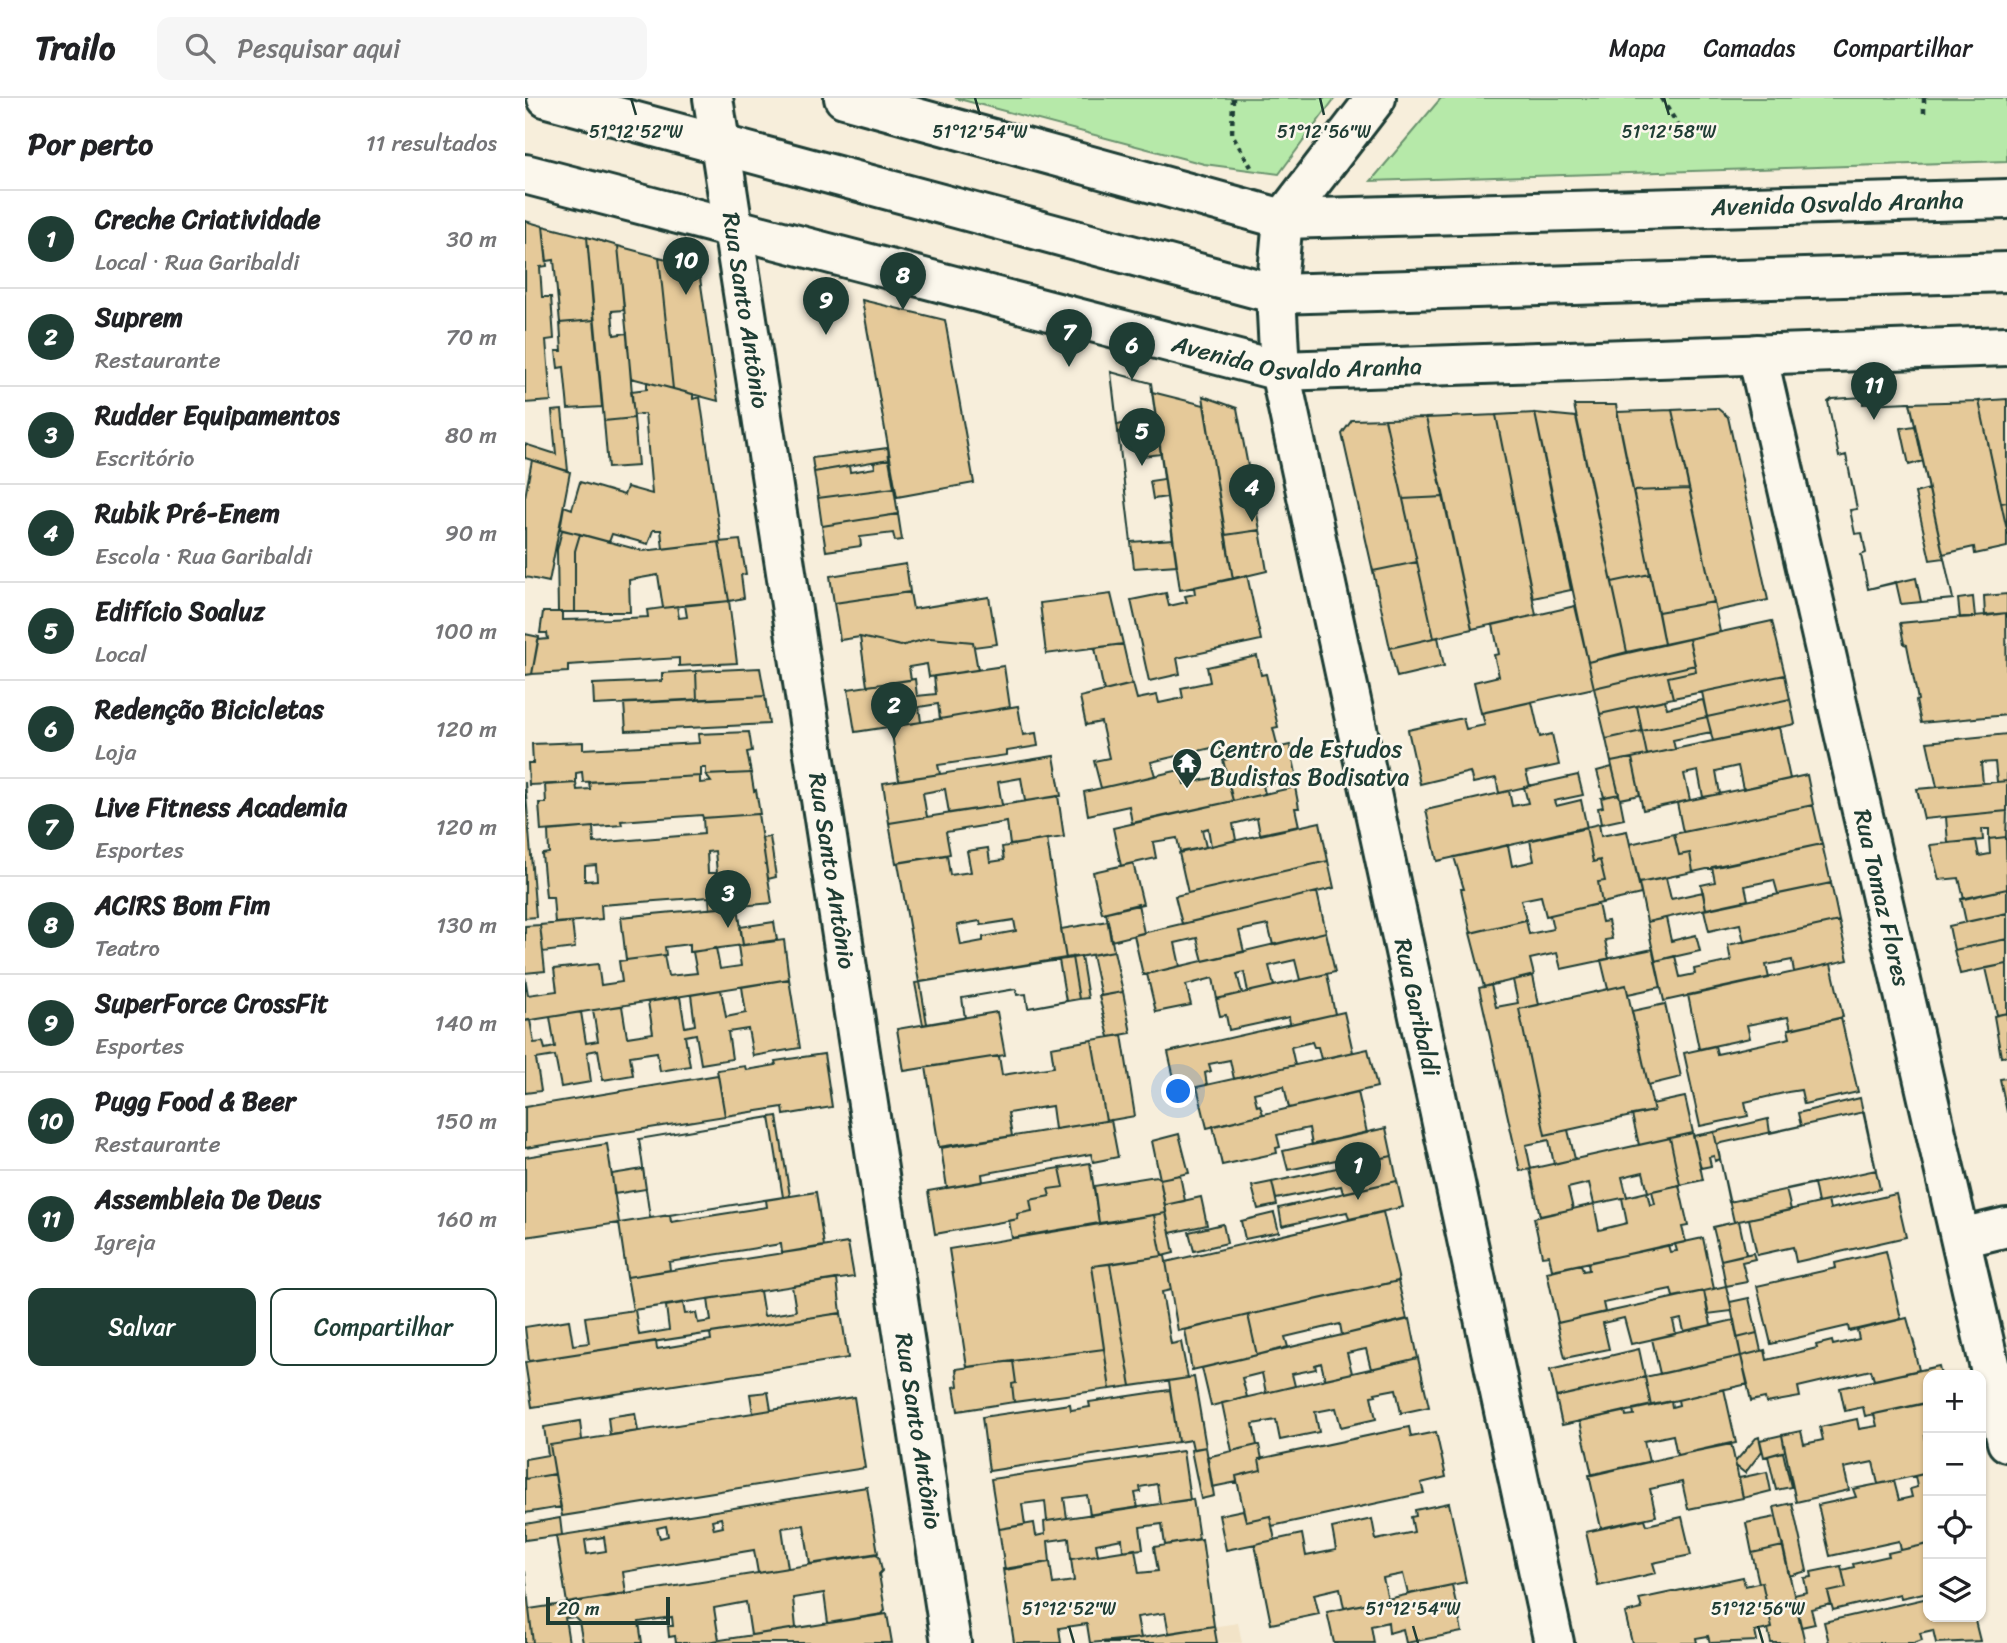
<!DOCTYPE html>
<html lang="pt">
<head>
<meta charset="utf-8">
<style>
	body { margin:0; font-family:Sriracha,sans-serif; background:#f6f6f6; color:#202124 }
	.controls { position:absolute; right:21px; bottom:21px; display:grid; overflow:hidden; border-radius:14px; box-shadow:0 2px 5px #0004 }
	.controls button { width:63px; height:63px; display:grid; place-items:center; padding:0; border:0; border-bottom:2px solid #e0e0e0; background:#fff; color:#202124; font:35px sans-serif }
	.scale { position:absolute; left:21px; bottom:18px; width:124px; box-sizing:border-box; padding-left:7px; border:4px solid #1f3d34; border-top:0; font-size:19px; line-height:24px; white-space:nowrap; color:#1f3d34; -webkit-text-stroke:5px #fbf7ec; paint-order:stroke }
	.you { position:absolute; left:654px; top:994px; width:24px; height:24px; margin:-18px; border:5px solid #fff; border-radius:50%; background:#1a73e8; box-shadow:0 0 0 10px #1a73e833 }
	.badge { display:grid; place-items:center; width:46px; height:46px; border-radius:50%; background:#1f3d34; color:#fff; font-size:23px; font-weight:700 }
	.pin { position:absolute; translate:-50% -58px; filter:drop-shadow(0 2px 4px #0008) }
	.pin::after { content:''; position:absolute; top:37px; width:24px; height:21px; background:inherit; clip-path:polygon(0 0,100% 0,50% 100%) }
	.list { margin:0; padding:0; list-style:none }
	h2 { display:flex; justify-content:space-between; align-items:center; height:91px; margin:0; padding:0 28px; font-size:30px }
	h2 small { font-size:23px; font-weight:400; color:#757577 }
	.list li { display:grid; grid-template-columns:46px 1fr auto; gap:21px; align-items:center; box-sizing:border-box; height:98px; padding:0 28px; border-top:2px solid #e0e0e0 }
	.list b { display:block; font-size:26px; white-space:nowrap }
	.list p { margin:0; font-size:23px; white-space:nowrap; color:#757577 }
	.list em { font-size:23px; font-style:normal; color:#757577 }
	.actions { display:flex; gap:14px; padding:21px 28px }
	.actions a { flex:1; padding:16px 0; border:2px solid #1f3d34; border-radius:14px; text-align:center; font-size:24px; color:#1f3d34 }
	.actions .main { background:#1f3d34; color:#fff }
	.icon { flex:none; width:38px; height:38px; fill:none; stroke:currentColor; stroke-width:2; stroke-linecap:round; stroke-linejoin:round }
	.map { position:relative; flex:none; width:1482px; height:1545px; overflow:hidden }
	header { display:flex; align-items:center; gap:42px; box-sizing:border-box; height:98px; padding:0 35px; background:#fff; border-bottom:2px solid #e0e0e0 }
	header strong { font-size:33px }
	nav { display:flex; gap:38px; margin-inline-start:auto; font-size:24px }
	.search { width:490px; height:63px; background:#f6f6f6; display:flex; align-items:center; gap:18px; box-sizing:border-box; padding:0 24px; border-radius:14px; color:#757577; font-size:26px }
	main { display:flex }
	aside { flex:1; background:#fff }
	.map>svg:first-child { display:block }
	.built { fill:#f2e3c7 }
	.green { fill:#b6e9a9; stroke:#6a936e; stroke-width:2 }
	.building { fill:#e5c999; stroke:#1f3d34; stroke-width:2; fill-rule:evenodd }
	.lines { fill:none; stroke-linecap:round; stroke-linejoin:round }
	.minor-casing { stroke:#1f3d34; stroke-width:44 }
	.major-casing { stroke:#1f3d34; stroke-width:44 }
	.path { stroke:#1f3d34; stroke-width:4.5; stroke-dasharray:5 5; stroke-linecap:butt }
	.minor { stroke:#fbf7ec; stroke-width:38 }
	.major { stroke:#fbf7ec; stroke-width:38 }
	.ticks { fill:none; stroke:#1f3d34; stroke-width:2.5 }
	.labels { text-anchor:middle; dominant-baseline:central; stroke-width:5; stroke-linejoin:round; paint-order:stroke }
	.street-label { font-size:24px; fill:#1f3d34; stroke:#fbf7ec }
	.poi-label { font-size:24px; fill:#1f3d34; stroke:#fbf7ec; text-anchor:start }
	.ticks-label { font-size:18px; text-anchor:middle; fill:#1f3d34; stroke:#fbf7ec; stroke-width:5; stroke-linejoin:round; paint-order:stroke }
</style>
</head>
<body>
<header>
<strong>Trailo</strong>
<div class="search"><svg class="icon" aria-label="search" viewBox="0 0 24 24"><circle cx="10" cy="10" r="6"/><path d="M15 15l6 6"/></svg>Pesquisar aqui</div>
<nav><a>Mapa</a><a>Camadas</a><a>Compartilhar</a></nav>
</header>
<main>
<aside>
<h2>Por perto<small>11 resultados</small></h2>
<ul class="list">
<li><span class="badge">1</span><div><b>Creche Criatividade</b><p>Local · Rua Garibaldi</p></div><em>30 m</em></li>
<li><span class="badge">2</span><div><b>Suprem</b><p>Restaurante</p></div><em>70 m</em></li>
<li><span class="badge">3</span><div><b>Rudder Equipamentos</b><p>Escritório</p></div><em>80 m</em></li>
<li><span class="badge">4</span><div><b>Rubik Pré-Enem</b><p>Escola · Rua Garibaldi</p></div><em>90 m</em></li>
<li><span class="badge">5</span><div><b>Edifício Soaluz</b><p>Local</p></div><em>100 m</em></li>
<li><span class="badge">6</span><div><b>Redenção Bicicletas</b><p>Loja</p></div><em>120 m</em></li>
<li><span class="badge">7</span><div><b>Live Fitness Academia</b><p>Esportes</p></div><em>120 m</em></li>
<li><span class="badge">8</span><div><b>ACIRS Bom Fim</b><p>Teatro</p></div><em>130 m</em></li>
<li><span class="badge">9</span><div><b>SuperForce CrossFit</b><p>Esportes</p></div><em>140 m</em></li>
<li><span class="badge">10</span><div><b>Pugg Food &amp; Beer</b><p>Restaurante</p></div><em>150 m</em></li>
<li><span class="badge">11</span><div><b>Assembleia De Deus</b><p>Igreja</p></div><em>160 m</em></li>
</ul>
<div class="actions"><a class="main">Salvar</a><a>Compartilhar</a></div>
</aside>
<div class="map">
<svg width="1482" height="1545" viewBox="0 0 1482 1545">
	<rect width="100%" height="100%" fill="#f7eedb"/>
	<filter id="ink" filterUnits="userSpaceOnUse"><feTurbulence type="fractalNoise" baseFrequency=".0143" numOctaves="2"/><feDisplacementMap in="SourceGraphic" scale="14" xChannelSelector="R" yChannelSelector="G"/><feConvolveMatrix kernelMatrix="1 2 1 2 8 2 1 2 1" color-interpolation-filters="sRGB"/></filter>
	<g filter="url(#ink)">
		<path class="built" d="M713,1525L717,1545H578Z"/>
		<path class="green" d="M430,0H810L754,76L679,66Z
			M916,0H1482V63L846,83Z"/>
		<path class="building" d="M0,123L18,128L22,168L15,169L17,199H26L29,241L21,242L26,303L0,305Z
			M18,128L62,139L69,222L35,225L29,162L22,163Z
			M62,139L93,148L99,212L87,213L89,237L102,235L109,320L79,323Z
			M93,148L134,159L148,291L106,280Z
			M134,159L164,167L175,180L193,303L148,291Z
			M337,202L420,222L449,385L372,399Z
			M69,222L77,309L43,311L39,269L33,270L31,253H37L35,225Z
			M586,274L626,285L652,467L609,470Z
			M586,274L626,285L633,336L615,339L618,358L636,356L639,381L625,383L628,401L642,399L648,441L606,444L593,334L604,333L603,325L592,327Z
			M122,284L168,296V301L175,299L196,444L138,451L136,432H128L123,446L87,436L84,444L35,431L39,408L47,411L55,384L99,397L102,389L127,396L120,316L109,317L106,293L122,291Z
			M627,294L679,307L708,481L655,492Z
			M678,298L712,310L735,432L700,437Z
			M1338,299V306L1385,304L1428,501L1376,506L1371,484L1343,491L1336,457L1341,455L1337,435L1330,436L1325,412L1332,411L1321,357L1314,359L1303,304L1307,301Z
			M1338,299V306L1385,304L1390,328L1376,330L1384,367L1398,363L1404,391L1390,395L1405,462L1419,460L1428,501L1396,504L1391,480L1343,491L1336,457L1341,455L1337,435L1330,436L1325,412L1332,411L1321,357L1314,359L1303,304L1307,301Z
			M1482,301V404L1476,405L1454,303Z
			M1454,303L1482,432V449L1450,456L1449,449L1418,456L1385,305Z
			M1049,307H1091L1125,476L1087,484Z
			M1192,310L1203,319L1243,502L1191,513L1147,312Z
			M37,312L43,373L0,360V346L31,356L27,313Z
			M1147,312L1164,391L1108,393L1092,314Z
			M1010,315L1046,492L1008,500L971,317Z
			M1010,315L1051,319L1102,554L1063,564Z
			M971,317L1011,517L947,531L901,320Z
			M109,320L113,368L83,370L79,323Z
			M901,320L919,399L878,401L860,321Z
			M860,321L892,464L848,473L817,336L827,322Z
			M363,350L364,361L289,374L287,360Z
			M364,361L369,390L293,400L289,374L324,368L325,374L350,370L349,364Z
			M7,362L45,374L24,484L0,479V399Z
			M369,390L373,416L297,428L293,400Z
			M1164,391L1189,504L1133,514L1108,393Z
			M919,399L947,531L909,540L878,401Z
			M1482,404V432L1476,405Z
			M373,416L377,442L370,443L368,435L335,439L336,448L301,453L297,428Z
			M37,432L55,436L50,453V514H33L32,452Z
			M735,432L742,473L708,481L700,437Z
			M55,436L118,453L194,444L204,503L138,510L133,477L104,482L105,514H50V453Z
			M215,442L221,476L216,477L219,500L204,503L194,444Z
			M892,464L909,540L865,550L848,473Z
			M381,466L385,494L309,505L305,478Z
			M1125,476L1139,546L1102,554L1087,484Z
			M722,477L736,542L652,560L655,576L624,583L606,502L641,495L644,508L662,504L660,498L670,496L669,489Z
			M385,494L388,511L464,499L472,546L449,549L448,544L405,540L376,548L335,539L315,542L309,505Z
			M586,496L598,546L521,556L515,505Z
			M1482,496V520L1481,515L1460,518L1459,498Z
			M1448,499L1450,519L1435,520L1433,501Z
			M204,503L212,565L154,568V560L43,567V574L7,576L13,542L23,541L22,535H15L18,514H37V522L84,521L123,519L122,512L152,508L154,520L162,519L160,507Z
			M1189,504L1195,534L1139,546L1133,514Z
			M1050,508L1069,590L956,615L949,584L974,578L969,557L974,556L968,527Z
			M1481,515L1482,617L1396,625L1391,603L1393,602L1382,547L1379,546L1375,525Z
			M1247,523L1260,577L1148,600L1143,579L1171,573L1164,541Z
			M0,536L14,539L7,576L0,577Z
			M335,539L376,548L405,540L448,544L453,572L404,579L402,566L384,569L386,582L342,588Z
			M913,539L919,568L872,579L865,550Z
			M1164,541L1170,567L1069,590L1063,564Z
			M598,546L607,586L579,593L570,550Z
			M732,558L736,577L741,576L753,629L748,630L753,650L698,662L695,648L626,664L630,678L576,690L569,663L584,660L576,624L561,627L555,599L608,586L612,601L632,597L634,605L658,600L656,590L685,584L682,569Z
			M1170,567L1171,573L1143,579L1148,600L1075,616L1069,590Z
			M479,568L485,609L415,621L413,606L394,609L396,624L330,634L323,591L390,581L392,598L411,596L409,578Z
			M235,570L240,598L172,602L171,573Z
			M171,573L172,602L69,607L68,586L137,583V575Z
			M1260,577L1265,601L1182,619L1177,594Z
			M240,598L244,626L101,633L99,605Z
			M1265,601L1270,626L1188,643L1182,619Z
			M1140,602L1142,610L1178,602L1182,619L1117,633L1112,608Z
			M1007,604L1015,639L1027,636L1034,667L1001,674L1005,688L974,695L971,680L948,685L945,674L895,686L883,632L938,620L941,631L960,627L957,615Z
			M493,608L498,637L511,635L513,648L482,653V657L413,667L415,676L374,682L366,629Z
			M1112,608L1117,633L1081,641L1075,616Z
			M1182,619L1186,634L1148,642L1150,651L1122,657L1117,633Z
			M1254,629L1265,681L1218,691L1213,668L1191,673L1195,696L1178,699L1173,673L1159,676L1165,702L1118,712L1107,660Z
			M1117,633L1122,657L1086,664L1081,641Z
			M224,634L227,653L222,654L226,675L181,677V670H176V678L58,684L57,674L51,675V685L4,687L3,665H8L7,646L58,644V651L174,645L173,636Z
			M1482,636V683L1472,684L1470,664L1456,665L1458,685L1412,689L1402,644Z
			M765,647L772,680L738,687L740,696L708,703L698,662Z
			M529,658L536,698L500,703L496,680L473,684L477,707L424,715L420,691L398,695L402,719L364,725L358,685Z
			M1107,660L1115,697L1095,701L1086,664Z
			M1087,669L1094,696L1079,699L1072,673Z
			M655,672L659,686L701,677L708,703L607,725L604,708L563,717L559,694Z
			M226,675L229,693L231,692L235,716H233L178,720L177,717L96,723L97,727L16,733L14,705H21L20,687L51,685L52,692L65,691L64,684L175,678V685L186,684L181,677Z
			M1053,677L1058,697L1029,703L1031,708L1056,702L1062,730L912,763L901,712L984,693L987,708L1003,705L999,689Z
			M1282,677L1288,707L1158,734L1152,705Z
			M1482,683V713L1399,721L1392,691Z
			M0,684L11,819L0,820Z
			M770,689L774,710H770L774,728L735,736L732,720L708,726L711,742L686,748L683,730L677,732L681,749L655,754L652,740L628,744L631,760L596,768L588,730Z
			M1094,696L1099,721L1076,726L1073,710L1078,709L1076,700Z
			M533,698L539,739L485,747L482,724L421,734L425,756L371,765L364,725Z
			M1288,707L1297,746L1168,774L1165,755L1154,757L1149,736Z
			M1482,713L1481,739L1464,741V731H1457L1458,742L1423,745L1421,719Z
			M233,716L247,805L185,811L184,799L76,807L77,821L30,825L28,799H21L17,756L24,755L23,733L68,729L69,745L179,736L178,720ZM190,753L192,775H183L182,754ZM71,767L72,782L60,783V768Z
			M795,724L803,763L663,795L654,755Z
			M1074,726L1076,738L1102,733L1116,796L1077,805L1073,784L1080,783L1075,762L1068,764L1061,729Z
			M1061,729L1068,764L1075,762L1080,783L1073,784L1077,805L1021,818L1016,798L996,802L1001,822L946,835L936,791H939L929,759L983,747L987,768L1009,763L1005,742Z
			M1149,736L1154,757L1165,755L1168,774L1114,785L1105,746Z
			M245,739L251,779L243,781L237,740Z
			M1481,739L1482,791L1439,801L1434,780L1414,782L1405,747L1451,742L1454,758L1465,756L1464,741Z
			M522,741L541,861L394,884L373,765L422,757L425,777L446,774L442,753L463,750L465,764L479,762L477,749ZM489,822L491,833L458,839V843L436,847L432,827L455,823L456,827Z
			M1297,746L1306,785L1253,796L1249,782L1220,788L1223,802L1181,811L1176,787L1190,784L1187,769Z
			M803,763L809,790L657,826L650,798Z
			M608,765L618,806L577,815L568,774Z
			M1141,780L1146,801L1178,794L1181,811L1122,824L1114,785Z
			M1306,785L1314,823L1219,844L1215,826L1184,833L1179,812Z
			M1482,791V815L1441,824L1436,801Z
			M792,794L801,834L748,847L743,827L714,833L719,854L678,863L672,840L650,845L655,868L618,877L609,837Z
			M613,806L619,835L586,843L581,814Z
			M1073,806L1077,824L1083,823L1087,841L1080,842L1084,861L1036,871L1032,855L1005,861L1009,877L959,889L945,835L1001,822L1004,836L1028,831L1025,817Z
			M213,808L218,847L165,854V846L140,849L141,857L101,862L96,819Z
			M1482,815V841L1429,852L1424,828Z
			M1141,820L1146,843L1171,837L1175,853L1130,863L1122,824Z
			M583,823L589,853L541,861L536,831Z
			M1314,823L1323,862L1269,874L1267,862L1241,867L1244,880L1139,903L1130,863L1150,858L1155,879L1170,876L1169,871L1206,863L1203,847Z
			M47,824L50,850L18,854L15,827Z
			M249,824L252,842L218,847L215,829Z
			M15,827L20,873L0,875V828Z
			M801,834L810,874L775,882L770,862L744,868L749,888L723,894L719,874L712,876L717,895L692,901L688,880L661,887L666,907L631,914L622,876Z
			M1482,841V866L1435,876L1429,852Z
			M259,842L264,881L0,923V879L3,897L32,893L29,871L73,866L76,887L97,884L94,863L139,857L143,878L172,875L168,854L191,850L195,871L216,868L213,848Z
			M1128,851L1136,889L1103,896L1101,887L1083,891L1076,862Z
			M589,853L598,894L576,898L567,857Z
			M556,858L563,900L554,901L547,859Z
			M547,859L554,901L503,910L501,896L492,897L491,891L437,900L440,920L398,927L390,885Z
			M534,862L541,903L503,910L501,896L492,897L491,891L437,900L440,920L402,926L395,884Z
			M1306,866L1318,919L1266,931L1263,919L1222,927L1225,940L1174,951L1163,897Z
			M1482,866V915L1472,917L1461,870Z
			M802,876L810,916L765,926L764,919L704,932L701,917L695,918L691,901Z
			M1008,878L1014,907L994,911L1020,1037L1043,1032L1050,1061L1029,1066L1024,1042L1001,1047L1006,1071L995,1073L954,890L966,887L971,909L993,905L988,882Z
			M264,881L275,950L228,958L223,931L203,934L207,961L176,966L171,936L160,938L165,968L135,973L132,954L105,958L108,977L78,982L73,952L62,954L66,984L36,989L30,958L11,961L16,993L0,995V923L5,922L9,945L18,944L20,951L30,949L25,919L56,914L61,945L73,943L68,912L97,908L102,939L128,935L123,904L155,899L160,929L170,927L166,897L196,892L201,919L221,915L217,889Z
			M1101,887L1129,1013L1020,1037L994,911Z
			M598,894L606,935L584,939L574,898Z
			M1140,906L1156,979L1123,987L1107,913Z
			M472,914L480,957L379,973L372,931Z
			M819,914L828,954L796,961L793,949H789L787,944L766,949L770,967L709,981L705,962L684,966L686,973L680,975L682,987L652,993L643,954Z
			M1482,915V958L1476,959L1469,918Z
			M1316,920L1333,994L1279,1006L1276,992L1263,994L1220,1004L1223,1018L1175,1028L1159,955L1190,948L1192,956L1265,940L1263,931Z
			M597,937L610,1018L581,1023L567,942Z
			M567,942L581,1023L530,1031L527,1008L483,1015L487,1038L414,1049L401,969L474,958L477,977L529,969L526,949Z
			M843,951L852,989L764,1010L759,988L729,995L732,1008L735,1007L738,1016L682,1030L672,989Z
			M299,956L307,1009L259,1017L258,1009L200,1018L192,972L220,968L221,972L251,967L250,963Z
			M193,977L200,1018L0,1050V1009Z
			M1482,980V1014L1475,981Z
			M833,994L842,1035L787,1047L784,1030L752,1037L755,1049L751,1050L752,1055L697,1067L688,1028Z
			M1160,999L1168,1035L1114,1047L1107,1017L1129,1013L1127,1006Z
			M1335,1000L1355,1091L1293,1105L1289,1085L1261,1091L1266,1112L1209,1124L1189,1034L1243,1021L1245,1035L1276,1028L1273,1015Z
			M1339,1014L1351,1072L1204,1104L1192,1046Z
			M252,1018L265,1098L125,1120L114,1041Z
			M245,1019L258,1099L125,1120L114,1041Z
			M586,1022L593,1059L568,1064L566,1056L457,1076L458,1084L422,1090L416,1050Z
			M861,1030L867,1058L813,1069L811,1062L763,1072L758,1053Z
			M1189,1034L1195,1061L1190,1063L1189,1058L1184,1059L1186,1068L1176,1070L1168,1038Z
			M1168,1035L1178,1082L1155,1087L1145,1040Z
			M654,1036L664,1075L635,1081L627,1043Z
			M1145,1040L1155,1087L1123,1094L1118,1074L1097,1079L1102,1099L1069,1106L1064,1085L1043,1090L1048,1111L1015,1118L1005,1071Z
			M82,1046L94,1125L0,1139V1059Z
			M867,1058L872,1083L818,1095L816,1088L751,1101L747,1084Z
			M565,1065L574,1125L487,1140L484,1123L493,1121L492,1116L507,1113L505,1102L525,1098L523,1091L539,1089L535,1070Z
			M535,1070L539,1089L523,1091L525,1098L505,1102L507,1113L492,1116L493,1121L410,1136L403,1093Z
			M118,1071L121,1091L89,1096L87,1076Z
			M655,1077L660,1103L640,1107L635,1081Z
			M631,1078L635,1081L641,1115L574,1125L569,1088Z
			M872,1083L878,1109L824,1121L822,1114L757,1128L754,1110Z
			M747,1084L752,1107L733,1111L727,1088Z
			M1154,1087L1163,1128L1157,1129L1161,1144L1027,1172L1024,1157L1017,1158L1009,1120L1069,1106L1074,1132L1102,1125L1097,1100L1122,1094L1125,1107L1130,1106L1127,1093Z
			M291,1094L299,1148L257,1155L256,1146L144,1164L145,1172L102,1179L94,1125L145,1117L146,1124L242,1109L241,1102Z
			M1371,1096L1381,1139L1271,1164L1268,1149L1232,1157L1224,1121L1303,1103L1305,1111Z
			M676,1099L682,1127L645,1135L640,1107Z
			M858,1114L874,1183L653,1233L641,1164Z
			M641,1115L649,1155L637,1158L629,1117Z
			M749,1115L754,1134L720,1141L716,1123Z
			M629,1117L637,1158L567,1168L579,1251L442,1269L424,1151Z
			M1214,1123L1221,1156L1196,1162L1188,1129Z
			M698,1126L702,1145L669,1153L664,1134Z
			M1178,1140L1189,1191L1148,1199L1146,1191L1078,1205L1080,1214L1033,1225L1022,1174L1056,1166L1058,1173L1064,1172L1063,1165L1143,1147L1145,1154L1152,1153L1150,1146Z
			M323,1145L329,1179L108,1212L102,1179Z
			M1361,1153L1376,1221L1324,1233L1323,1228L1246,1246L1232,1188L1311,1170L1310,1165Z
			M1228,1155L1230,1161L1217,1164L1222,1184L1201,1188L1196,1162Z
			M637,1158H640L646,1192L637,1194L646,1246L656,1244L663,1280L606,1288L585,1166Z
			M585,1166L606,1288L585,1291L567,1168Z
			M312,1181L316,1215L4,1263L0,1229L44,1222L48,1247L64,1245L60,1219L110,1212L114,1237L144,1232L141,1208L158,1205L160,1216L171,1215L173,1225L186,1223L183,1201L235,1193L239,1218L271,1213L267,1188Z
			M873,1183L882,1221L817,1237L815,1226L760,1239L763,1249L732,1257L723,1217Z
			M1201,1188L1207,1213L1183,1216L1179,1193Z
			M1179,1193L1186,1227L1159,1233L1156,1221L1148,1223L1151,1236L1106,1246L1099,1220L1078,1225L1084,1251L1040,1260L1032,1225Z
			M1224,1200L1232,1235L1212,1240L1205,1204Z
			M316,1215L323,1260L7,1309L0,1264L131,1243L132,1251L186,1242L185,1235Z
			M723,1217L732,1257L667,1272L660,1232Z
			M1382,1220L1391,1252H1389L1394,1272L1349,1282L1346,1272L1273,1289L1275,1299L1241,1305L1240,1300L1226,1303L1216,1258L1240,1252L1242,1262L1292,1250L1291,1247L1307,1243L1308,1247L1334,1241L1332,1232Z
			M885,1221L893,1260L846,1271L841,1251L822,1255L827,1275L800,1281L796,1265L790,1267L791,1271L767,1276L770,1288L741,1295L737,1275L717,1280L722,1299L686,1308L677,1270Z
			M1209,1222L1216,1258L1135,1276L1127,1241Z
			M1232,1235L1236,1253L1216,1258L1212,1240Z
			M579,1251L585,1291L489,1304L487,1286L491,1285L488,1263Z
			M1114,1251L1120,1279L1031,1299L1025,1272Z
			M1216,1258L1223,1286L1126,1308L1120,1279Z
			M893,1260L904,1309L876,1315L871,1291L850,1295L851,1297L846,1298L851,1321L816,1329L811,1310L790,1314L794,1334L755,1342L751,1322L728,1326L732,1347L707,1353L697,1305Z
			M488,1263L491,1285L487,1286L489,1304L433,1313L429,1289L433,1288L431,1271Z
			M1414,1268L1416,1277H1403V1305L1340,1318L1338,1309L1320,1313L1315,1290Z
			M669,1279L681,1349L668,1351L666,1342L653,1344L644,1283Z
			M1120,1279L1126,1308L1037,1327L1031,1299Z
			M1199,1291L1211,1345L1152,1357L1148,1337L1119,1343L1124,1364L1067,1377L1055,1323L1100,1313L1101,1318L1109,1317L1108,1311L1146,1303L1147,1309L1154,1307L1153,1302Z
			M645,1292L653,1344L464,1373L457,1319L545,1306L546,1312L565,1309L564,1304Z
			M243,1294L246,1312L228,1315L225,1296Z
			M329,1299L340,1370L37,1418L25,1347Z
			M1400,1305L1403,1321V1338H1400L1403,1352V1375L1353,1386L1348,1364L1319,1370L1324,1392L1271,1404L1257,1337L1276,1333L1279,1346L1298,1342L1295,1329L1332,1321L1334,1331L1352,1328L1349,1316Z
			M110,1315L113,1333L85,1337L83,1319Z
			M55,1323L57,1342L25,1347L30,1376L0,1381V1361L23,1357L19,1329Z
			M884,1329L886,1339L911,1334L921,1379L896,1385L899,1395L747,1428L745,1418L721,1423L711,1378L736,1372L734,1361Z
			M1257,1337L1260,1353L1239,1359L1235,1342Z
			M1234,1339L1237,1353L1220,1375L1211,1368L1210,1364L1231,1340Z
			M1206,1345L1218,1400L1163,1411L1157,1384L1125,1391L1131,1418L1076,1430L1064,1377Z
			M732,1347H734L737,1361H734L736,1372L711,1378L712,1384L687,1389L682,1359Z
			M681,1349L689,1398L676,1401L666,1352Z
			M658,1353L665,1402L635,1406L632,1386L615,1389L616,1394L610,1395L613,1410L565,1417L562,1397L539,1400L542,1420L522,1423L520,1403L497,1406L500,1427L474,1431L466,1381Z
			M1258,1354L1266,1389L1251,1392L1243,1358Z
			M1242,1374L1246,1393L1218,1400L1214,1380Z
			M1403,1375V1446L1376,1452L1374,1443L1305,1458L1293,1407L1331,1399L1328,1391L1369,1383L1374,1402L1387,1399L1385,1391L1392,1389L1390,1378Z
			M30,1376L36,1409L0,1415V1381Z
			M342,1389L353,1455L285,1466L279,1427L257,1430L263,1470L233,1475L229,1452L98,1474L101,1495L42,1505L31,1438ZM196,1420L198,1429L189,1431L187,1422ZM141,1428L143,1438L135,1440L132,1430ZM79,1439L81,1453L62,1456L60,1442Z
			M668,1401L674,1441L640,1447L637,1426L615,1429L618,1451L598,1453L597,1441L571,1446L573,1457L546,1461L544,1440L523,1443L525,1464L480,1472L474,1431L509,1425L511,1438L520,1436L519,1424L522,1423Z
			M924,1405L941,1484L883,1496L878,1476L858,1480L863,1501L819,1510L815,1490L789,1496L794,1516L746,1526L730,1446L777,1436L781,1458L811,1452L807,1430L847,1421L851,1442L889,1434L886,1419L891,1418L890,1412Z
			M1267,1405L1282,1473L1264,1478L1249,1409Z
			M718,1412L721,1423L745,1418L750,1442L701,1452L694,1417Z
			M1157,1419L1166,1457L1128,1465L1131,1475L1073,1488L1061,1434L1120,1421L1122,1427Z
			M1251,1419L1258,1448L1227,1455L1221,1425Z
			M35,1420L37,1437L0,1442V1426Z
			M677,1441L689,1528L644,1535L640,1515L612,1519L616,1540L565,1545L562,1526L534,1530L536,1545H489L478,1471L525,1464L528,1486L549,1483L546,1461L610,1451L614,1475L633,1473L629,1449Z
			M1403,1446V1494L1376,1500L1375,1496L1308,1512L1303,1494L1321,1490L1317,1472L1329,1469L1328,1466L1364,1458L1363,1455Z
			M1258,1448L1269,1497L1280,1545H1246L1243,1531L1247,1530L1237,1484L1234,1485L1227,1455Z
			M351,1456L354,1458L357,1473L354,1476L360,1512L357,1516L303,1525L299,1495L268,1500L271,1530L226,1537L221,1504L189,1510L194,1542L176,1545H151L150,1538L144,1539L143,1528H148L147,1519L114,1524L117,1545H58L54,1524L49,1519L48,1507L51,1504Z
			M1316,1468L1321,1490L1303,1494L1306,1506L1286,1511L1290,1526L1276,1529L1269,1497L1282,1494L1279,1480L1287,1479L1286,1474Z
			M0,1473L4,1511L8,1545H0Z
			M1218,1479L1220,1488L1237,1484L1247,1530L1230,1534L1232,1543L1185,1545L1183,1538L1171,1540L1172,1545H1107L1100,1515L1117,1511L1114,1501Z
			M927,1487L937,1534L881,1545L878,1531L864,1535L863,1524L846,1528L849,1545H809L802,1514Z
			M1403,1500V1519H1449L1455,1543L1411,1545L1408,1532L1395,1535L1397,1542L1389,1545H1304L1299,1524Z
			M51,1504L48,1507L49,1519L40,1520L44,1545H8L4,1511Z
			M362,1516L367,1545H176Z
			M689,1528L692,1545H578L616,1540Z"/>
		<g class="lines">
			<g class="minor-casing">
				<g id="minor">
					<path d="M22,0L751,196L1482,174"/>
					<path id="s1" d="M188,0L426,1545"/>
					<path id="s2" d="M851,0L758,121L751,196L755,273L1029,1545"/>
					<path id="s3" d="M1232,256L1482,1344"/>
					<path d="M1436,1140L1482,1129"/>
				</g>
			</g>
			<g class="major-casing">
				<g id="major">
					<path id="s4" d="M319,0L758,121L1482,101"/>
					<path id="s5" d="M0,76L755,273L1482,248"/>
				</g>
			</g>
			<path class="path" d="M708,0L707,36L726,69
				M1136,0L1153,27
				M1399,0V18"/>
			<use href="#minor" class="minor"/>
			<use href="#major" class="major"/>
		</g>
	</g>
	<path class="ticks" d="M106,0L111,17M450,0L455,17M795,0L799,17M1139,0L1144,17M544,1528L549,1545M888,1528L893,1545M1233,1528L1238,1545"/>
	<defs>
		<g id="temple-pin" transform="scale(1.575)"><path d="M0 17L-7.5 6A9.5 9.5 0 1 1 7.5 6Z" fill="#1f3d34" stroke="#fbf7ec"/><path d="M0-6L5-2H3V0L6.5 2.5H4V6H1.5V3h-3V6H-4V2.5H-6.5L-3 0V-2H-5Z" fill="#fff"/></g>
	</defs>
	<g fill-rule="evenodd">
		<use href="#temple-pin" x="662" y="665"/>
	</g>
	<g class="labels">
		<g class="street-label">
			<text stroke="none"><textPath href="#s4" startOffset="1010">Avenida Osvaldo Aranha</textPath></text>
			<text stroke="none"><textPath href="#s1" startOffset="215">Rua Santo Antônio</textPath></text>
			<text stroke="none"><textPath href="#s5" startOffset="796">Avenida Osvaldo Aranha</textPath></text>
			<text stroke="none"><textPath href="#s1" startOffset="782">Rua Santo Antônio</textPath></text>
			<text stroke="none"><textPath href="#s3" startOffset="558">Rua Tomaz Flores</textPath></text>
			<text stroke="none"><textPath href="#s2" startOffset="956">Rua Garibaldi</textPath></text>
			<text stroke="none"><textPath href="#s1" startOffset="1349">Rua Santo Antônio</textPath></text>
		</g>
		<g class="poi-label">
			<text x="685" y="651">Centro de Estudos<tspan x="685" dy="28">Budistas Bodisatva</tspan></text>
		</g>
	</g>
	<g class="ticks-label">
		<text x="111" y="40">51°12'52"W</text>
		<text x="455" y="40">51°12'54"W</text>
		<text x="799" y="40">51°12'56"W</text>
		<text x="1144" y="40">51°12'58"W</text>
		<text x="544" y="1517">51°12'52"W</text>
		<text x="888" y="1517">51°12'54"W</text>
		<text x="1233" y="1517">51°12'56"W</text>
	</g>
</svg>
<div class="controls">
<button>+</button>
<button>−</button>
<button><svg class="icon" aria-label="locate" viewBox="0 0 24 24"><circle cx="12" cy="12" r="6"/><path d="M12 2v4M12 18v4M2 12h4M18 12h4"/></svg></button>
<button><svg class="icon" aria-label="layers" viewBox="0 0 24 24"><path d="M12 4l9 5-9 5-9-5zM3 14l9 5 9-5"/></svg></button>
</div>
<div class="scale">20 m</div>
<div class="you"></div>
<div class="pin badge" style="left:833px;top:1102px">1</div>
<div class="pin badge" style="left:369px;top:642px">2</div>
<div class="pin badge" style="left:203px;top:830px">3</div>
<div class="pin badge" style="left:727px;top:424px">4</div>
<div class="pin badge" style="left:617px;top:368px">5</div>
<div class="pin badge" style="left:607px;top:282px">6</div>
<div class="pin badge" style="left:544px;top:269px">7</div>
<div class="pin badge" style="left:378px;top:212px">8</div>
<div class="pin badge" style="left:301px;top:237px">9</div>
<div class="pin badge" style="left:161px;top:197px">10</div>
<div class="pin badge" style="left:1349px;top:322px">11</div>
</div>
</main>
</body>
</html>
